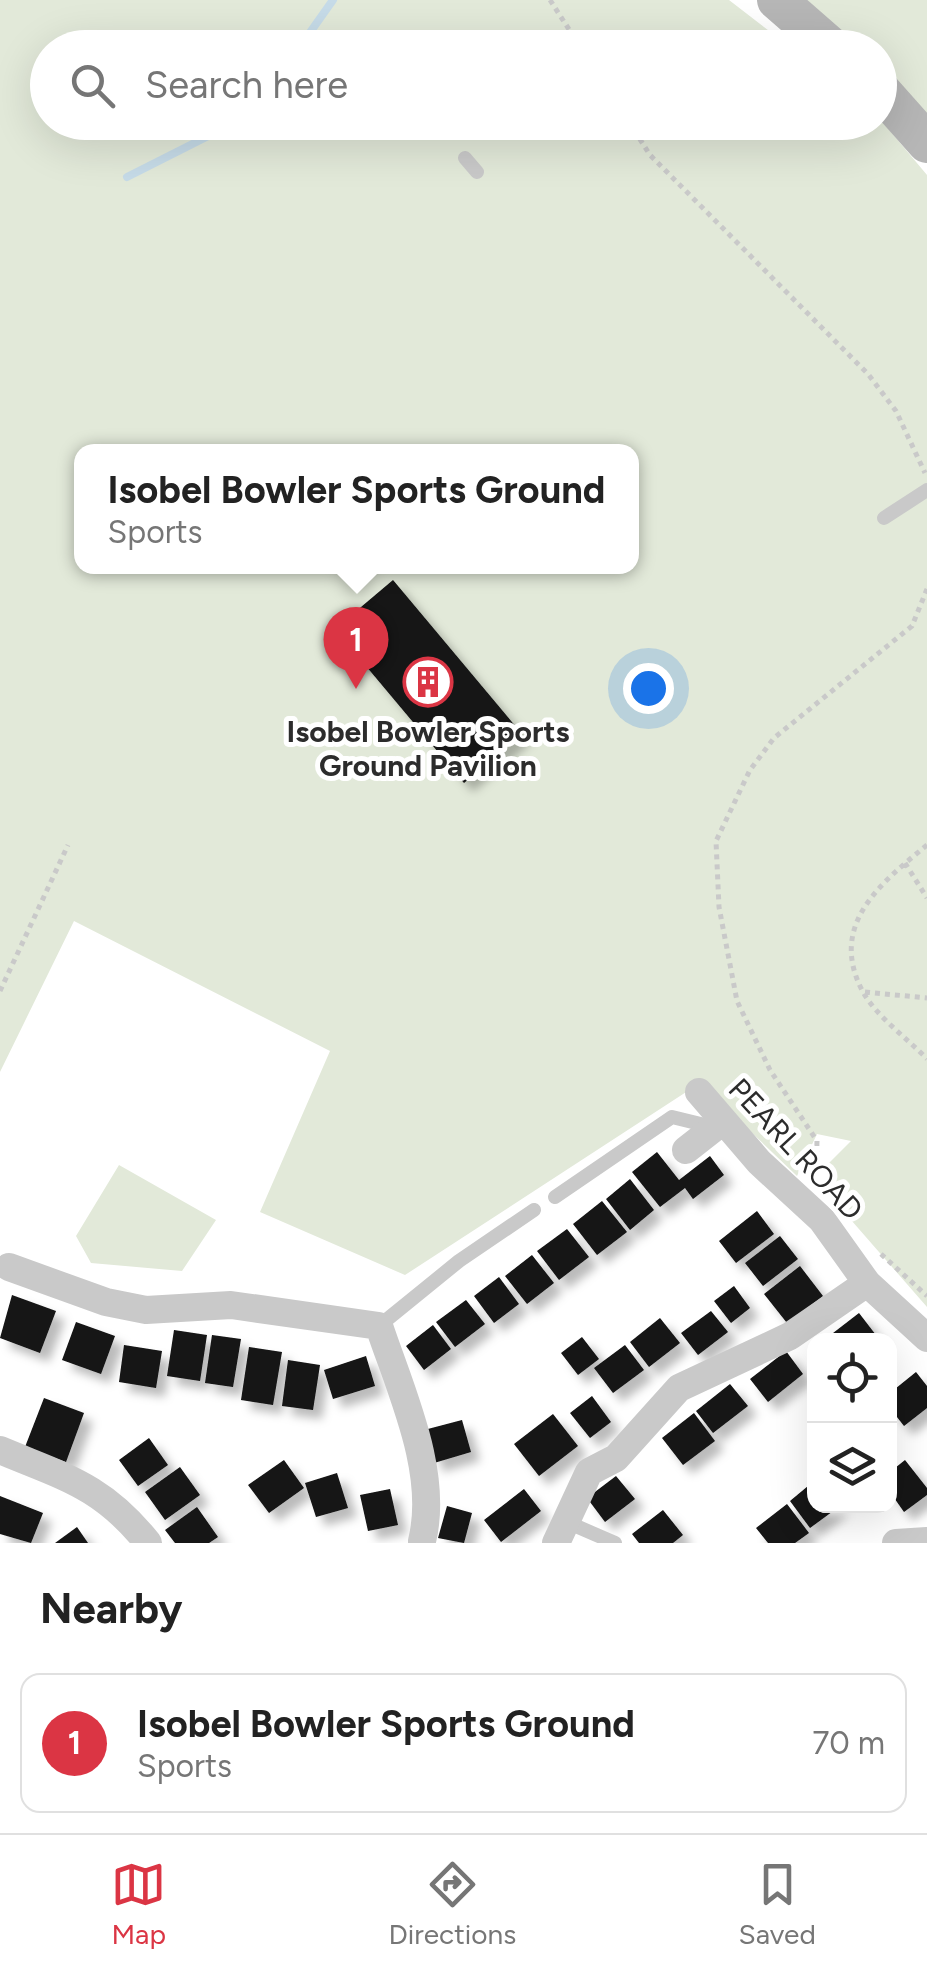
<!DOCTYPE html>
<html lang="en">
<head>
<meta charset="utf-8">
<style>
	body { margin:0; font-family:Figtree,sans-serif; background:#f2f2f2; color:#222 }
	.controls { position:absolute; right:30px; bottom:30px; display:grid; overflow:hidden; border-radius:20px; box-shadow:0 10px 40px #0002 }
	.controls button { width:90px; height:90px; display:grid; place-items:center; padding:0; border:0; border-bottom:2px solid #e0e0e0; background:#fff; color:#222; font:50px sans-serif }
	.you { position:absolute; left:648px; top:688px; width:35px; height:35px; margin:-25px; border:8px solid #fff; border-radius:50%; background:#1a73e8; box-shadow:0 0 0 15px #1a73e833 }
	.badge { display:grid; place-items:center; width:65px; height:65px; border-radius:50%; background:#db3544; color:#fff; font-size:32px; font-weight:700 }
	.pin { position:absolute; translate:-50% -82px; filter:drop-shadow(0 2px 5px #0008) }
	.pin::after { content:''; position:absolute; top:52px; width:35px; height:30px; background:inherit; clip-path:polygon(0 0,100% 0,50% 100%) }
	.popup { position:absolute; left:74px; top:444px; width:565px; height:130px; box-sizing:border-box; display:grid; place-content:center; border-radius:20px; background:#fff; filter:drop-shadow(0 2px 8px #0005); font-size:32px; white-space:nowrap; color:#767676 }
	.popup b { font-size:38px; color:#222 }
	.popup::after { content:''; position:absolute; left:50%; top:100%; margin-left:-20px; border:20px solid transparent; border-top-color:#fff }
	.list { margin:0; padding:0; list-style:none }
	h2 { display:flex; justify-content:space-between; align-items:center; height:130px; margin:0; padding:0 40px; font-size:42px }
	h2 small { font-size:32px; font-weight:400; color:#767676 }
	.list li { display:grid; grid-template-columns:65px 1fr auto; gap:30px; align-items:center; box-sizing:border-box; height:140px; margin:0 20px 20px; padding:0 20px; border:2px solid #e0e0e0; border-radius:20px }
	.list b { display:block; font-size:38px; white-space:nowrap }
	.list p { margin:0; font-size:32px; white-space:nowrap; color:#767676 }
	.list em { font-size:32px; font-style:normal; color:#767676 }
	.icon { flex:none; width:55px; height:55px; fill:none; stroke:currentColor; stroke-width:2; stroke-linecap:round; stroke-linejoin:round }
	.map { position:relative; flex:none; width:927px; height:1543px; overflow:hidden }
	.search { position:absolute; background:#fff; box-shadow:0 10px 40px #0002; left:30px; right:30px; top:30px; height:110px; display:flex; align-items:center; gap:25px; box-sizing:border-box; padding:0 35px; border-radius:55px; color:#767676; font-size:38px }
	.sheet { height:290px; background:#fff }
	nav { display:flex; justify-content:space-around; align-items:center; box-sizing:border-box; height:140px; border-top:2px solid #e0e0e0; background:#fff; font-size:28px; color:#767676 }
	nav a { display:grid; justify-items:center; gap:5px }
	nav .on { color:#db3544 }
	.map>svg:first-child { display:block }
	.green { fill:#e2e9d9; fill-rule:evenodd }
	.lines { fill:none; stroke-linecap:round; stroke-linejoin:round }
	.stream { stroke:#c6dbe8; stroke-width:8 }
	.building { fill:#131313; filter:url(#shadow) }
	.path { stroke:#c9c9c9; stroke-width:5; stroke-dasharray:5 5; stroke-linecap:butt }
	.lane { stroke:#c9c9c9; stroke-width:14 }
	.street { stroke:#c9c9c9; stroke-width:28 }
	.secondary { stroke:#b6b6b6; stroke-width:40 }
	.labels { text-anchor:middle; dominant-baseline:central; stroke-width:10; stroke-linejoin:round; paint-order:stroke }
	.poi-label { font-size:30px; font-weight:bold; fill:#2c2c2c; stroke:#fff }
	.street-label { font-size:30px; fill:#2c2c2c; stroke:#fff }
</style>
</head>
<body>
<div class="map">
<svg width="927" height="1543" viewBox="0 0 927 1543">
	<defs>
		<filter id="shadow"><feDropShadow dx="9" dy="9" stdDeviation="5" flood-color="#0004"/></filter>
	</defs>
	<rect width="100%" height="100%" fill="#fff"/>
	<path class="green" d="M0,0H729L790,47L48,48V122L880,119L927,175V1307L824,1189L828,1164L851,1141L817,1134L797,1176L700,1083L405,1275L260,1212L330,1051L74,921L0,1072ZM81,452H631V566H81Z
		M807,0H927V117L880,69V48L857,47Z
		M119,1165L216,1220L182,1271L91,1263L76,1236Z"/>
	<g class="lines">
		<path class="stream" d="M299,48L333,0
			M127,177L236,122"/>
	</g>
	<path class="building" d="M393,580L522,734L464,783L335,629Z
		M657,1152L679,1180L710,1156L724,1175L693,1199L685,1188L660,1207L632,1172Z
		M630,1179L654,1210L630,1230L606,1199Z
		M602,1201L627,1232L597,1255L573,1224Z
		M757,1211L774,1234L736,1263L719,1241Z
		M567,1229L589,1257L559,1280L537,1251Z
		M780,1236L798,1259L763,1286L745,1263Z
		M532,1255L554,1283L527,1304L505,1276Z
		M800,1266L823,1296L787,1323L764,1294Z
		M499,1277L519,1304L494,1323L474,1296Z
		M734,1286L750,1308L731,1323L714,1301Z
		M12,1295L56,1311L40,1353L0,1338Z
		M466,1300L485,1324L455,1347L436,1322Z
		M711,1311L728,1332L698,1355L681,1333Z
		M859,1313L879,1339L824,1340Z
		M660,1318L680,1343L649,1367L630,1342Z
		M76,1322L115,1336L101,1374L62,1360Z
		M433,1325L451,1349L424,1370L406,1346Z
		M174,1330L207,1335L200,1381L167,1376Z
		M212,1335L241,1339L233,1387L205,1383Z
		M582,1337L599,1359L578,1375L561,1353Z
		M124,1345L162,1351L156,1388L119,1382Z
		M625,1345L644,1370L613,1393L594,1368Z
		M249,1347L282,1352L273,1405L241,1400Z
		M786,1351L803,1374L768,1402L750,1379Z
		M366,1356L375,1386L333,1399L324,1370Z
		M288,1360L320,1365L313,1410L282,1406Z
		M916,1372L927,1386V1408L904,1426L890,1408V1393Z
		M730,1384L748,1406L713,1433L696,1411Z
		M592,1396L611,1422L590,1438L570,1413Z
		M44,1398L84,1413L66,1462L25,1447Z
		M694,1413L715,1441L683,1465L662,1438Z
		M553,1414L578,1446L539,1476L514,1444Z
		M462,1420L471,1452L434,1463L424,1430Z
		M149,1438L168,1465L138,1486L119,1460Z
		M284,1460L304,1488L269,1513L248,1485Z
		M905,1460L927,1488V1495L904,1512L890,1492V1472Z
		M180,1467L200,1495L165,1520L145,1492Z
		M337,1473L348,1508L316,1517L305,1483Z
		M616,1476L635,1499L605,1522L587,1498Z
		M814,1481V1506H840L810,1528L790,1501Z
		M390,1489L398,1525L368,1531L360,1495Z
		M524,1489L541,1511L501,1542L484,1520Z
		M0,1496L43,1513L31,1543L0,1534Z
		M787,1504L809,1533L795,1543H768L756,1528Z
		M447,1506L472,1513L464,1543L438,1538Z
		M197,1507L218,1537L209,1543H175L165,1530Z
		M663,1510L683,1535L673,1543H639L632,1534Z
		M77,1527L88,1543H55Z"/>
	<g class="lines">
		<path class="path" d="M550,0L581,48
			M629,122L650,155L868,374L896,411L925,473
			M927,845C881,883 827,925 863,992C876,1016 908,1039 927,1059
			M905,863L927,898
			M0,991L68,845
			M865,992L927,998
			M816,1176L817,1141L770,1070L737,1001L719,907L716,841L750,770L774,738L912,626L927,589
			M881,1254L927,1296"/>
		<path class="lane" d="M465,158L477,172
			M884,518L927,490
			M555,1197L672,1117L713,1127
			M379,1326L459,1261L534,1210
			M569,1523L615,1543"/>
		<path class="street" d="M699,1092L759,1162L822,1220L867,1283L927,1338
			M686,1150L723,1121
			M9,1267L106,1302L146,1310L231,1305L379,1326C401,1392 439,1472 422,1541
			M0,1450C64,1477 102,1485 148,1543
			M556,1543L589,1472L616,1458L679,1388L790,1336L867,1283
			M896,1543L927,1541"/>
		<path class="secondary" d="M777,0L832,48
			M880,90L927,143"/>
	</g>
	<defs>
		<g id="building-ring" transform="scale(2.5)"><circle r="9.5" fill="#fff" stroke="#db3544" stroke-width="1.5"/><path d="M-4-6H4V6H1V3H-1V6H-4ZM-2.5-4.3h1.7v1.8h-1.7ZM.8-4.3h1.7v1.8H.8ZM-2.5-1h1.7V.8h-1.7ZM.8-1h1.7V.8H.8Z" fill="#db3544"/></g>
	</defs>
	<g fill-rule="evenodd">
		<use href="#building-ring" x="428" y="682"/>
	</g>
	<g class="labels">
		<g class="poi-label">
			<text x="428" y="731">Isobel Bowler Sports<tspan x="428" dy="34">Ground Pavilion</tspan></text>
		</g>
		<g class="street-label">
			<text transform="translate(796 1149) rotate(47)">PEARL ROAD</text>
		</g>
	</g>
</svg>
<div class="controls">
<button><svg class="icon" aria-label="locate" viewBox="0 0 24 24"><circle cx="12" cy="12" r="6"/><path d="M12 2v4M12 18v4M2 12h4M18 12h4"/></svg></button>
<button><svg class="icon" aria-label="layers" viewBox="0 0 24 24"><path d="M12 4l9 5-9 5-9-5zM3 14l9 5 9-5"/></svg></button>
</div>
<div class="you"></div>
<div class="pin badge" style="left:356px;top:689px">1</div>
<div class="popup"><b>Isobel Bowler Sports Ground</b>Sports</div>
<div class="search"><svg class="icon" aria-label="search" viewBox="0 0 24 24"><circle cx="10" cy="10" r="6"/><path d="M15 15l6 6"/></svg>Search here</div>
</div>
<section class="sheet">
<h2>Nearby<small></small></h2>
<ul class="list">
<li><span class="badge">1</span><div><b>Isobel Bowler Sports Ground</b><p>Sports</p></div><em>70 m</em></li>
</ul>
</section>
<nav>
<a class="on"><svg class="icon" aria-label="map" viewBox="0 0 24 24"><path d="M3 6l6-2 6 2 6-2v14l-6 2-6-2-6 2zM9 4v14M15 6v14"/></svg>Map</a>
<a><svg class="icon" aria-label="directions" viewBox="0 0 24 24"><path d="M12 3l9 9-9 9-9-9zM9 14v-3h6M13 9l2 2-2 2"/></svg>Directions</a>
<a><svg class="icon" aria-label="saved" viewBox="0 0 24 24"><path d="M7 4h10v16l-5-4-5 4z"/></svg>Saved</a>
</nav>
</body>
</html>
